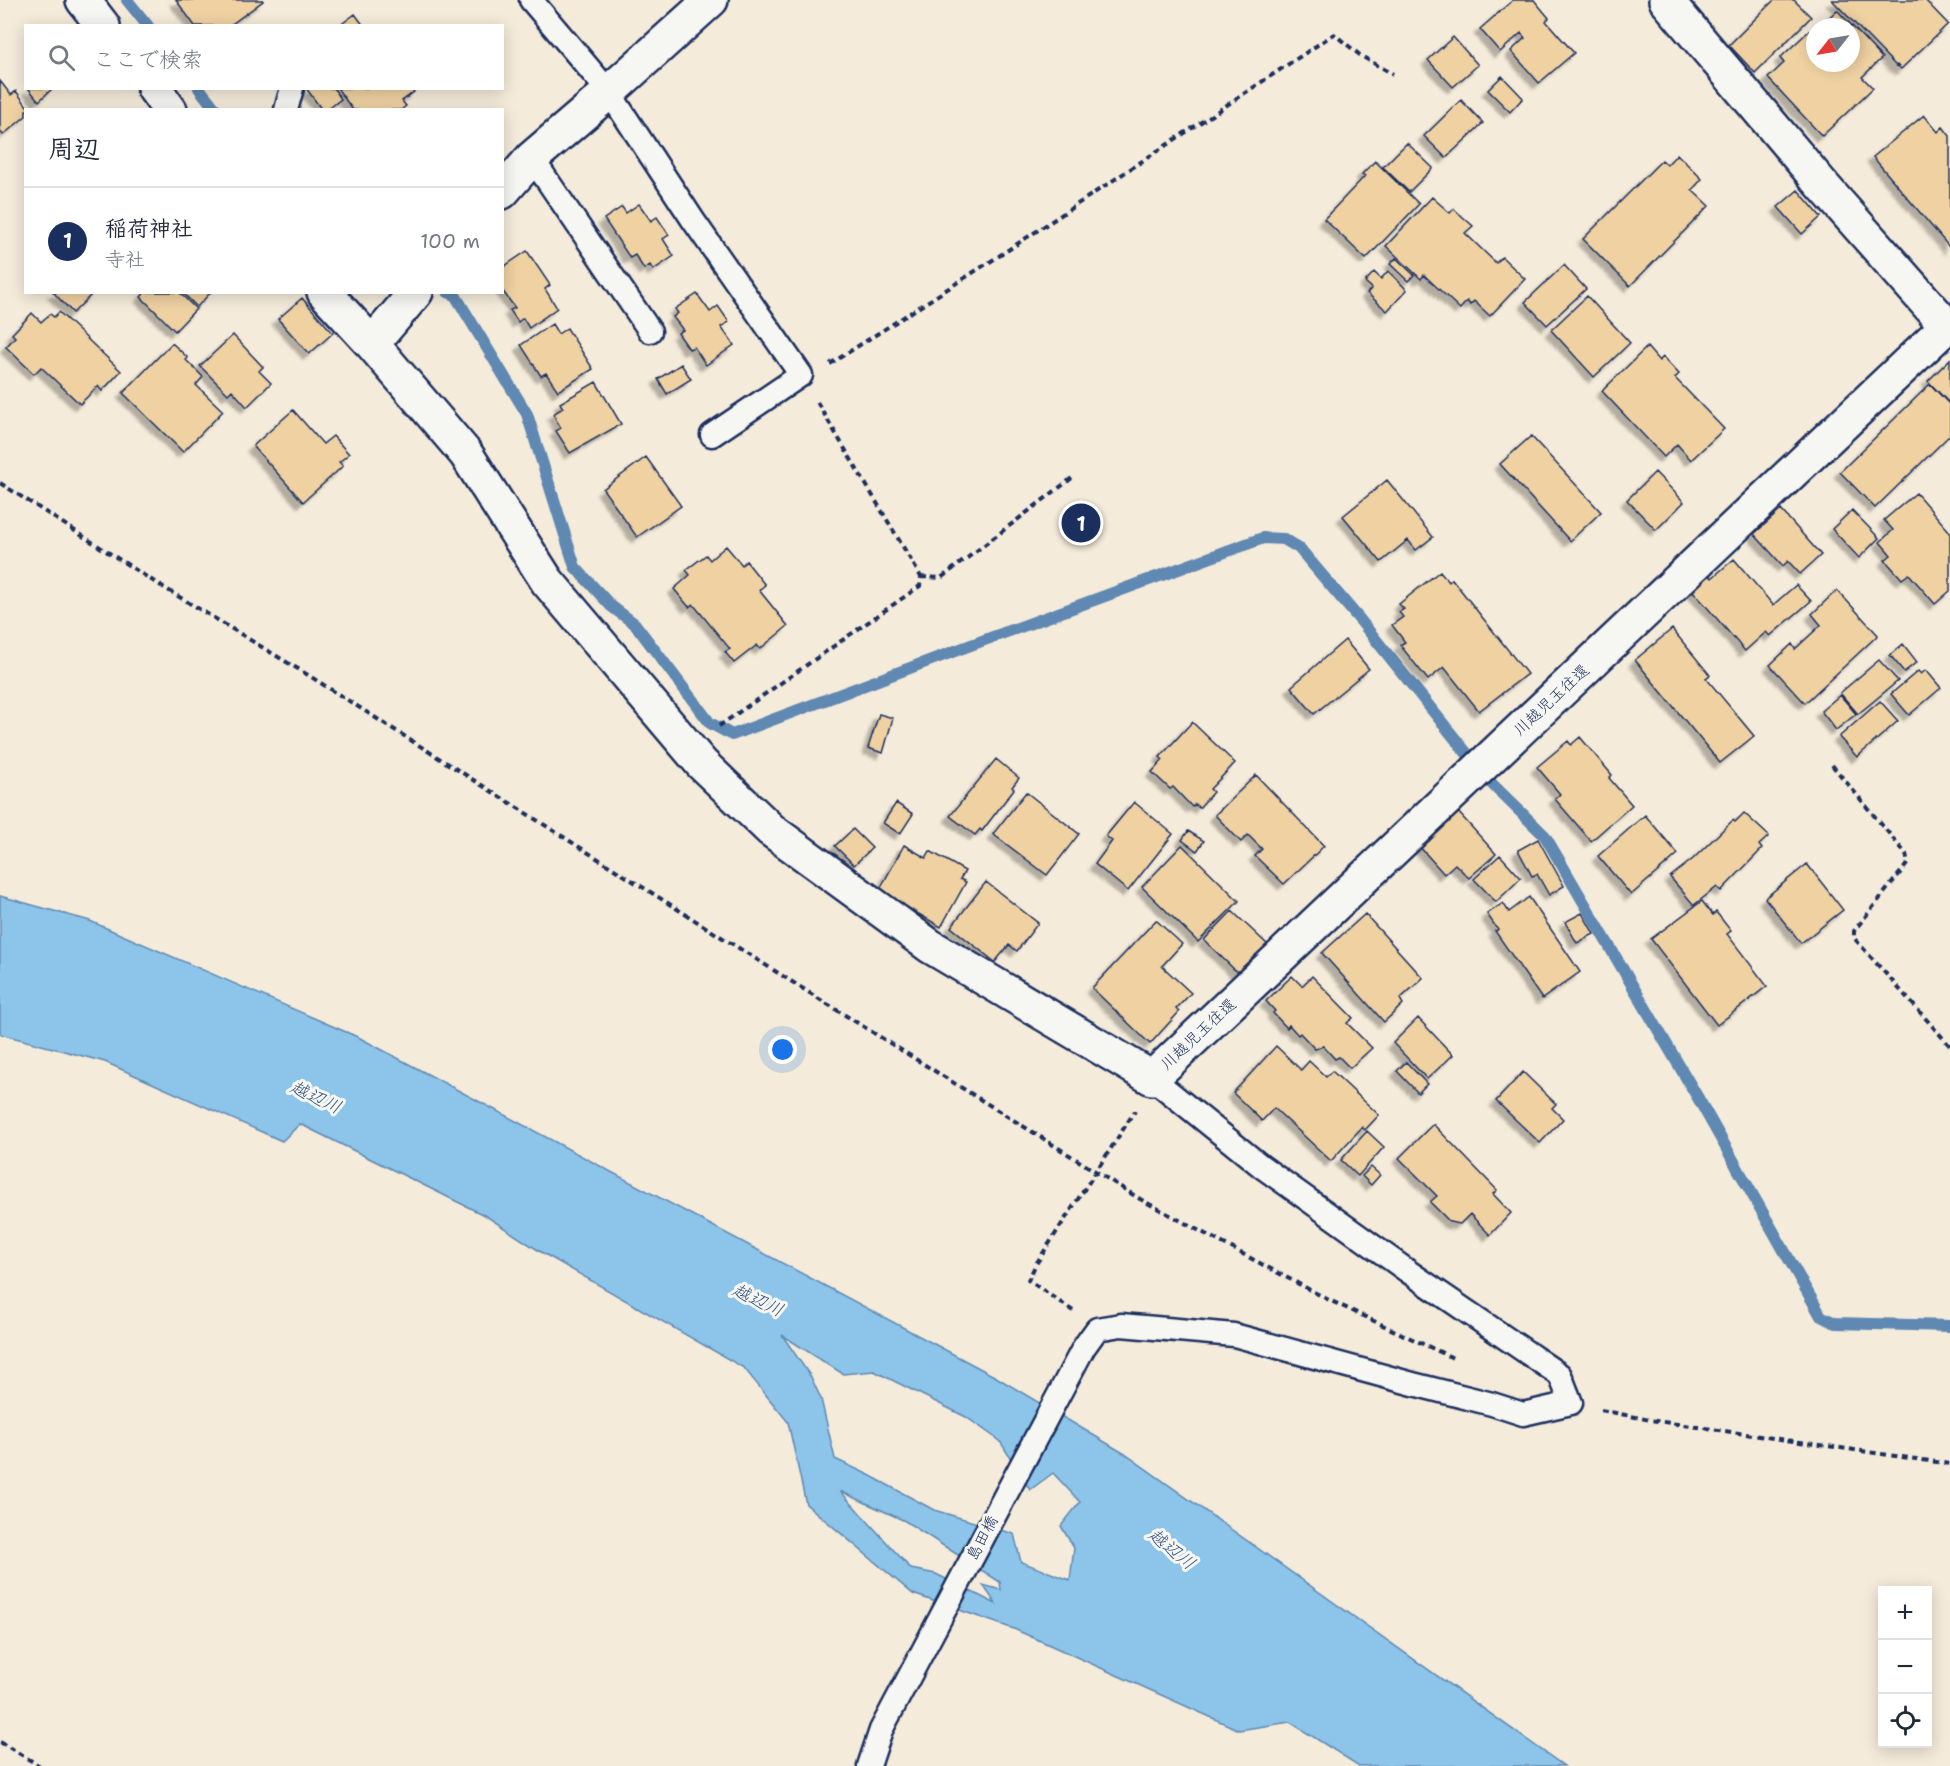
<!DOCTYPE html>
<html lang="ja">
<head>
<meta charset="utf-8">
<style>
	body { margin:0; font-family:"Shantell Sans","Klee One",sans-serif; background:#f6f6f7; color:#1f2937 }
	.controls { position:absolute; right:18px; bottom:18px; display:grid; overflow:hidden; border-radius:0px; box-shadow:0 3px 15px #0003 }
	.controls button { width:54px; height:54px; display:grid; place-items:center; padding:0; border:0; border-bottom:2px solid #e0e1e3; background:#fff; color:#1f2937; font:30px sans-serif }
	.compass { position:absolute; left:1806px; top:18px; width:54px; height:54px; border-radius:50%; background:#fff; box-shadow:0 3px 15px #0003; rotate:239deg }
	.you { position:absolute; left:783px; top:1050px; width:21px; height:21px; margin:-15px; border:4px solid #fff; border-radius:50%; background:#1a73e8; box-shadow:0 0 0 9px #1a73e833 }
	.badge { display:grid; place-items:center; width:39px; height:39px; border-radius:50%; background:#1b2f5e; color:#fff; font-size:20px; font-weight:700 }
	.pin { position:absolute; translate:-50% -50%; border:3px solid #fff; box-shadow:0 2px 6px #0006 }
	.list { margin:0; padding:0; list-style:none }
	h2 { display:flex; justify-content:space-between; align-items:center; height:78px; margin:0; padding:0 24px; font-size:26px }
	h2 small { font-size:20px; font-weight:400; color:#747a83 }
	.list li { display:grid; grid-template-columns:39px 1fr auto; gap:18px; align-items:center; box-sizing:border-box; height:108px; padding:0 24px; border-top:2px solid #e0e1e3 }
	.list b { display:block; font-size:22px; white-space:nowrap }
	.list p { margin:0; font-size:20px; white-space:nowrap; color:#747a83 }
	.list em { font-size:20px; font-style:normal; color:#747a83 }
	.icon { flex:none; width:33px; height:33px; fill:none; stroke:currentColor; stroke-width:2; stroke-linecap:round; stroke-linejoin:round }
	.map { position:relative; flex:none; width:1950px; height:1766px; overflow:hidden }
	.search { position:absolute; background:#fff; box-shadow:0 3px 15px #0003; left:24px; top:24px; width:480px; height:66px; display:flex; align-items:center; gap:15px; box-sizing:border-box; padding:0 21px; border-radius:0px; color:#747a83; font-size:22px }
	.panel { position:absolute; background:#fff; box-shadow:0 3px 15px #0003; left:24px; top:108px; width:480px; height:186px; border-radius:0px }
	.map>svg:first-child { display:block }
	.water { fill:#8cc4ea; stroke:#5f88b2; stroke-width:1.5; fill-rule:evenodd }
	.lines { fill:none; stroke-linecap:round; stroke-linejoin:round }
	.stream { stroke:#5f88b2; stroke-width:12 }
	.building { fill:#efd1a2; stroke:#1b2f5e; stroke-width:1.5; filter:url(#shadow) }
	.lane-casing { stroke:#1b2f5e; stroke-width:27 }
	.street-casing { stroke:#1b2f5e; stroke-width:38 }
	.path { stroke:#1b2f5e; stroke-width:4; stroke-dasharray:6 4.5; stroke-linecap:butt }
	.lane { stroke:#f6f6f2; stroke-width:22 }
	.street { stroke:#f6f6f2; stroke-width:33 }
	.labels { text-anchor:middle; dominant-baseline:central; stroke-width:6; stroke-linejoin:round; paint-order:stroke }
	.street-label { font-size:16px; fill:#1b2f5e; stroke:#f6f6f2 }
	.water-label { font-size:18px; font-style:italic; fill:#375481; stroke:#f6f6f2 }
</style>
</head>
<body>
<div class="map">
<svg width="1950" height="1766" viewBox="0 0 1950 1766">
	<defs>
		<filter id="shadow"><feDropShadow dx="-5.5" dy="5.5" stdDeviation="1.5" flood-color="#0004"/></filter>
	</defs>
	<rect width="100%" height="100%" fill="#f4ebda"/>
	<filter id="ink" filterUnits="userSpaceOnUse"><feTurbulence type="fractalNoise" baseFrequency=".0167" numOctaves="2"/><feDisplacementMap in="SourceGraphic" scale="12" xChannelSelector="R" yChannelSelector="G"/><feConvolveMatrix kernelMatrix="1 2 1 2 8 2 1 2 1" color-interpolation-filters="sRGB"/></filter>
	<g filter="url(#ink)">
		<path class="water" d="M0,896L90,921L360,1038L996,1377L1125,1454L1564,1766H1359L1290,1722L1239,1730L1014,1629L913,1594L806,1504L788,1422L744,1368L541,1252L486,1216L300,1124L282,1141L105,1062L0,1034ZM782,1335L843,1374L874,1371L966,1417L1000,1441L1030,1490L1053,1473L1080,1502L1061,1526L1074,1548L1070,1580L1021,1562L1014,1534L934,1510L869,1475L835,1459L821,1399L811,1377ZM840,1491L905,1521L1000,1582L1001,1590L983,1585L996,1604L936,1574L911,1569Z"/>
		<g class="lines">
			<path class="stream" d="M127,0L148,26
				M199,88L216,110
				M448,292L455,295L527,414L575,567L611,606L635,624L710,723L732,735L971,645L1263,538L1284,539L1299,548L1360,620L1489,781L1545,836L1698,1098L1821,1316L1835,1323L1950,1326"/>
		</g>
		<path class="building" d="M176,0H263V1L229,26H195Z
			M1513,0H1534L1549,18L1546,21L1574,53L1539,83L1511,51L1525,38L1521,33L1500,52L1480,29Z
			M1774,0H1794L1811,17L1755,73L1729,45Z
			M1832,0H1925L1948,24L1901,69L1897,65L1896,66Z
			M1837,10L1882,58L1862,77L1873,88L1822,136L1768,78L1784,63L1780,58L1809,31L1812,34L1815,31V63H1851V27H1819Z
			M355,14L364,26H339Z
			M1453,37L1478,65L1453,87L1428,60Z
			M1502,76L1523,98L1510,112L1488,90Z
			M0,81L11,95L16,91L30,110H26V116L3,135L0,131Z
			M28,88H53L39,101Z
			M306,88H334L341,99L327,110H322Z
			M337,88H412L414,92L402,101L406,106L401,110H353Z
			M1461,100L1483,123L1446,158L1424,136Z
			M1924,115L1938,132L1943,127L1950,136V248L1873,157Z
			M1407,143L1433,168L1409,192L1383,167Z
			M1677,154L1702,179L1692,190L1709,206L1630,286L1583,239L1662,160L1667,165Z
			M1375,161L1419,204L1366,259L1324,219L1365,176L1362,174Z
			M1798,190L1821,217L1802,234L1778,207Z
			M1432,197L1450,213L1454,209L1473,226L1465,233L1496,263L1502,257L1525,279L1490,316L1474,301L1470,305L1467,301L1460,309L1424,275L1421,279L1386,246Z
			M639,204L651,221L657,217L669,235L663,239L674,256L653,270L650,265L644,269L635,255L630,258L604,219L622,207L626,213Z
			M527,251L550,285L545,289L557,308L529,328L523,318L518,322L510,310L515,308L502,290V268Z
			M1396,258L1414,275L1408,281L1390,264Z
			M1564,265L1586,289L1547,325L1525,302Z
			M1388,271L1407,290L1387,311L1367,293L1372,288L1365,282L1374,272L1381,279Z
			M53,292H94L73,313Z
			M145,292H179L196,309L175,331L141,297Z
			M182,292H211L197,307Z
			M697,294L710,312L718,306L729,322L721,327L734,345L706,365L694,347L689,349L678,333L683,330L673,317L678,313L675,309Z
			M1587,296L1630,343L1594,377L1551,330Z
			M302,298L333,333L309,354L278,319Z
			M59,312L121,371L102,391L98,386L80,404L41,367L34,374L6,347L15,337L12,334L32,313L41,322L50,314L54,317Z
			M552,324L558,334L567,328L593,369L558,391L546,373L541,376L521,345Z
			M233,335L263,367L259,371L271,383L247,407L232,390L228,394L200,366Z
			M172,343L188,358L186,360L203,377L196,385L223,411L183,452L123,393Z
			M1647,347L1659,361L1663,357L1679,374L1675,378L1724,429L1691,460L1677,444L1664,457L1602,391Z
			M1950,359V404L1928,381Z
			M681,364L691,379L667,394L658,379Z
			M596,382L621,424L570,453L556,431L561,428L553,414L563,408L560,403Z
			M1930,384L1950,405V435L1875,508L1840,472Z
			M293,410L323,444L333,436L349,454L339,462L343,466L303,502L253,446Z
			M1531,436L1601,512L1570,541L1500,464Z
			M646,457L681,506L637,537L603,489Z
			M1655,472L1684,502L1656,530L1627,500Z
			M1387,480L1433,537L1416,550L1408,540L1381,562L1343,516Z
			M1916,493L1950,532V591L1935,604L1909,574L1902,579L1885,560L1891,555L1880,542L1893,530L1884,520Z
			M1082,509L1095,526L1079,537L1067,520Z
			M1781,510L1821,555L1800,574L1788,561L1783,566L1754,534Z
			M1852,510L1879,538L1859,558L1832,529Z
			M726,546L742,565L746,561L765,585L759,590L788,626L760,649L757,645L734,663L725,652L730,649L693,604L689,607L674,589L690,575L686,570L706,555L710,560Z
			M1734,559L1773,605L1796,585L1811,601L1770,636L1766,632L1745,651L1692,590L1709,574L1712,578Z
			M1440,571L1449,582L1452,579L1527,674L1479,711L1444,667L1428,680L1400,645L1405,642L1392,625L1403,617L1399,612L1404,609L1399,604Z
			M1837,590L1878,635L1805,703L1770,665L1792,644L1795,649L1821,625L1812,614Z
			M1672,629L1710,675L1706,678L1754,736L1720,763L1635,660Z
			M1345,640L1369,669L1314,714L1291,687Z
			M1903,644L1917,662L1904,672L1890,655Z
			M1879,660L1898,681L1858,714L1840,693Z
			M1926,670L1941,688L1909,715L1891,694L1918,671L1921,674Z
			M1840,695L1856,714L1836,730L1821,711Z
			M1880,701L1898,721L1857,757L1839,737Z
			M879,714L893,718L883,753L868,748Z
			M1192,722L1235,763L1210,789L1213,792L1199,808L1195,804L1192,807L1173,787L1170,789L1152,772L1163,760L1160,757Z
			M1580,737L1612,775L1609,778L1632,805L1591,841L1555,799L1560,794L1537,767L1568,741L1571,745Z
			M996,759L1019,778L1012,787L1014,789L982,831L980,829L975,835L950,816Z
			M1256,775L1324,846L1284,884L1255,856L1262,849L1248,835L1241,842L1215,815Z
			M1026,792L1079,834L1047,875L993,834Z
			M1134,802L1173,834L1128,891L1095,864L1112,841L1106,836Z
			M896,803L913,814L900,834L883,823Z
			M1457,811L1496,854L1469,878L1455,864L1444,874L1419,846Z
			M1744,813L1769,836L1759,845L1762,849L1721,891L1717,887L1694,905L1670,877L1693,859L1733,820L1735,822Z
			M1645,815L1678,854L1631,895L1598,856Z
			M853,829L872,848L854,865L835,846Z
			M1188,831L1204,841L1197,851L1182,840Z
			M1538,839L1564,886L1549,895L1537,874L1532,876L1518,850Z
			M904,845L926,858L930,851L965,871L960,879L966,882L941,927L879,891Z
			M1182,845L1239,901L1198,942L1142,887Z
			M1500,855L1521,878L1496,902L1474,879Z
			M1807,864L1843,910L1801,943L1765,898Z
			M986,882L1038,923L1017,951L1009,945L995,962L951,927Z
			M1529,897L1580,972L1542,999L1495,931L1498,930L1487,914L1503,903L1509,912Z
			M1702,901L1713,915L1716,912L1731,931L1727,934L1767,986L1717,1025L1651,939Z
			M1232,911L1268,945L1240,975L1204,940Z
			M1582,913L1594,934L1577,943L1565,922Z
			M1365,914L1423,978L1400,999L1403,1004L1384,1022L1322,953Z
			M1156,920L1182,944L1162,966L1191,993L1176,1009L1179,1012L1150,1044L1092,988Z
			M1292,976L1302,986L1312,976L1353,1018L1347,1023L1372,1048L1350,1068L1339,1057L1335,1059L1323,1046L1315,1049L1300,1033L1298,1035L1289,1025L1287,1028L1273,1013L1275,1011L1266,1001Z
			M1418,1018L1453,1055L1427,1079L1393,1043Z
			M1276,1046L1301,1070L1309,1061L1326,1077L1332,1071L1379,1115L1365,1130L1362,1127L1331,1161L1274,1108L1262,1121L1233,1093Z
			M1406,1062L1427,1084L1418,1093L1397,1071Z
			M1523,1072L1556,1104L1552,1108L1563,1119L1540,1143L1496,1101Z
			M1433,1124L1497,1190L1493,1194L1511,1213L1490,1235L1470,1214L1460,1224L1450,1222L1430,1202L1437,1196L1399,1158Z
			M1367,1131L1384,1147L1358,1176L1341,1160Z
			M1371,1167L1380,1175L1371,1185L1362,1176Z"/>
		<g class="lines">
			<g class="lane-casing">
				<path id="lane" d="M531,0L609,92L693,220L801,375L712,435
					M286,110L292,88
					M532,158L650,331
					M869,1766L881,1730L1084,1347L1097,1329L1121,1325L1234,1335L1413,1384L1492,1404L1523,1414L1571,1403L1560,1375L1409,1272L1261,1166L1152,1078"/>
			</g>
			<g class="street-casing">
				<path id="street" d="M83,0L103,26
					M1666,0L1824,187L1947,326
					M154,88L170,110
					M502,192L532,158L609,92L711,0
					M324,292L372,344L466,454L547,581L702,764L771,830L930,946L1152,1078L1950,323
					M372,344L416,292"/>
			</g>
			<path class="path" d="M830,364L999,256L1334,34L1361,56L1393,74
				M0,483L153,581L308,675L816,997L1140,1199L1327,1299L1453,1358
				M921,577L941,578L1072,478
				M719,726L920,586L921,577L817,402
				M1832,765L1906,854L1908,863L1854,931V938L1950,1046
				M1073,1311L1028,1280L1036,1264L1135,1111
				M1601,1410L1650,1420L1950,1464
				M0,1742L40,1766"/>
			<use href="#lane" class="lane"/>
			<use href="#street" class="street"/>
		</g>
	</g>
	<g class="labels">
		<g class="street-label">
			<text transform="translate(1551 700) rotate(-43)">川越児玉往還</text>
			<text transform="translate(1198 1034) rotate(-43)">川越児玉往還</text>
			<text transform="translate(982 1538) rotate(-62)">島田橋</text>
		</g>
		<g class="water-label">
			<text transform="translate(316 1097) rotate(25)">越辺川</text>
			<text transform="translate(758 1300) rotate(25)">越辺川</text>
			<text transform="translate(1172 1549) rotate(39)">越辺川</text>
		</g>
	</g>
</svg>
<div class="controls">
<button>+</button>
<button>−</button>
<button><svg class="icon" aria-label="locate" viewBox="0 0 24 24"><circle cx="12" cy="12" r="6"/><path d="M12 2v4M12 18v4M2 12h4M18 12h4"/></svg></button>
</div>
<svg class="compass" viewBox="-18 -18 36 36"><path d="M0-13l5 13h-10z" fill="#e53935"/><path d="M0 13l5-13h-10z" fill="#747a83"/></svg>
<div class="you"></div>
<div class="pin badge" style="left:1081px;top:523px">1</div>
<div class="search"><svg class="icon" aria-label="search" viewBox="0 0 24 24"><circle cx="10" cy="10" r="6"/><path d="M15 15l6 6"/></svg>ここで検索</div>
<section class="panel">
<h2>周辺<small></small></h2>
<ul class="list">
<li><span class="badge">1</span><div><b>稲荷神社</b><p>寺社</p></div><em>100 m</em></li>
</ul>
</section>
</div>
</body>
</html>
